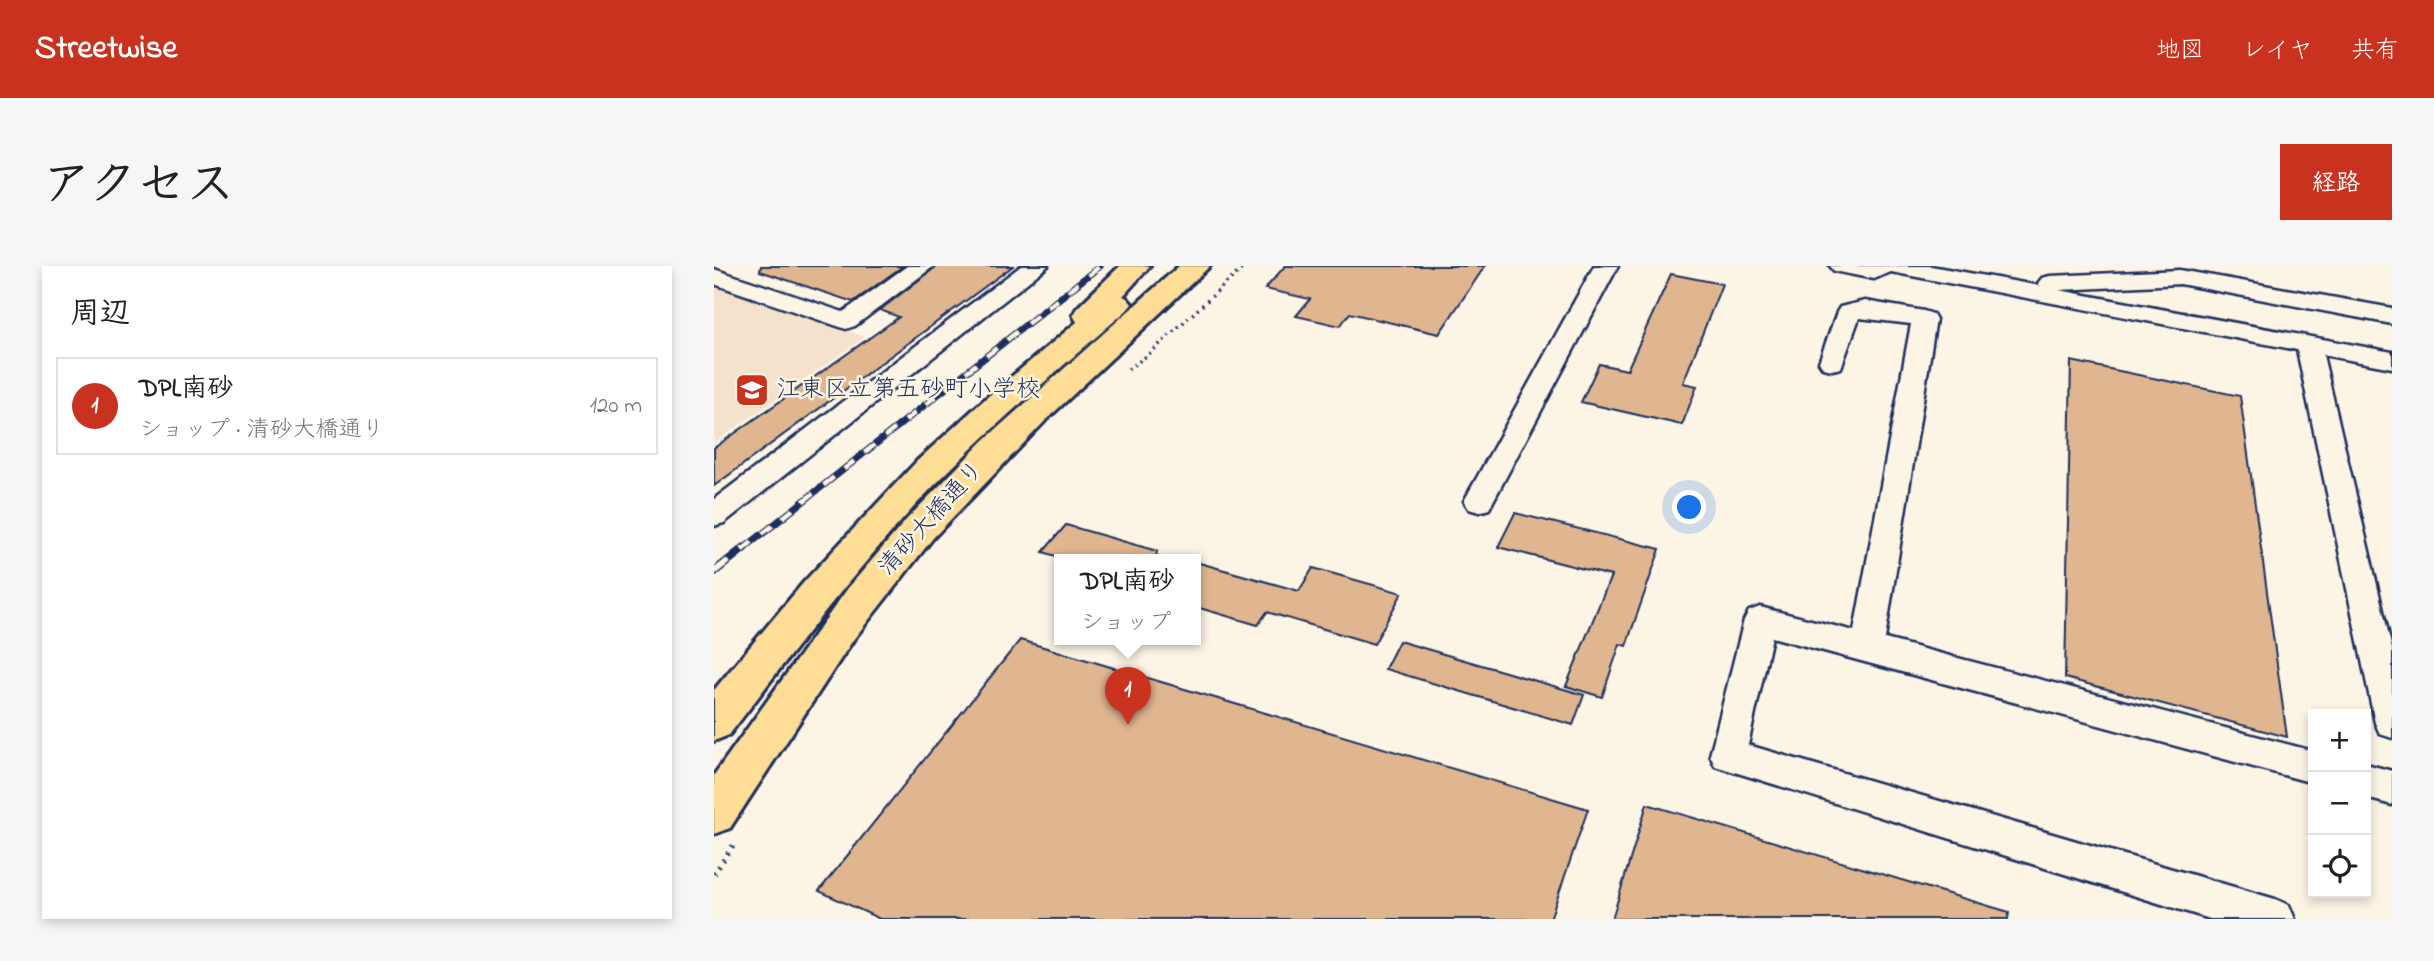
<!DOCTYPE html>
<html lang="ja">
<head>
<meta charset="utf-8">
<style>
	body { margin:0; font-family:"Indie Flower","Klee One",sans-serif; background:#f6f6f6; color:#222 }
	.controls { position:absolute; right:21px; bottom:21px; display:grid; overflow:hidden; border-radius:0px; box-shadow:0 4px 10px #0003 }
	.controls button { width:63px; height:63px; display:grid; place-items:center; padding:0; border:0; border-bottom:2px solid #e0e0e0; background:#fff; color:#222; font:35px sans-serif }
	.you { position:absolute; left:976px; top:242px; width:24px; height:24px; margin:-18px; border:5px solid #fff; border-radius:50%; background:#1a73e8; box-shadow:0 0 0 10px #1a73e833 }
	.badge { display:grid; place-items:center; width:46px; height:46px; border-radius:50%; background:#c8321e; color:#fff; font-size:23px; font-weight:700 }
	.pin { position:absolute; translate:-50% -58px; filter:drop-shadow(0 2px 4px #0008) }
	.pin::after { content:''; position:absolute; top:37px; width:24px; height:21px; background:inherit; clip-path:polygon(0 0,100% 0,50% 100%) }
	.popup { position:absolute; left:340px; top:288px; width:147px; height:91px; box-sizing:border-box; display:grid; place-content:center; border-radius:0px; background:#fff; filter:drop-shadow(0 2px 5px #0005); font-size:23px; white-space:nowrap; color:#767676 }
	.popup b { font-size:26px; color:#222 }
	.popup::after { content:''; position:absolute; left:50%; top:100%; margin-left:-14px; border:14px solid transparent; border-top-color:#fff }
	.list { margin:0; padding:0; list-style:none }
	h2 { display:flex; justify-content:space-between; align-items:center; height:91px; margin:0; padding:0 28px; font-size:30px }
	h2 small { font-size:23px; font-weight:400; color:#767676 }
	.list li { display:grid; grid-template-columns:46px 1fr auto; gap:21px; align-items:center; box-sizing:border-box; height:98px; margin:0 14px 14px; padding:0 14px; border:2px solid #e0e0e0; border-radius:0px }
	.list b { display:block; font-size:26px; white-space:nowrap }
	.list p { margin:0; font-size:23px; white-space:nowrap; color:#767676 }
	.list em { font-size:23px; font-style:normal; color:#767676 }
	.icon { flex:none; width:38px; height:38px; fill:none; stroke:currentColor; stroke-width:2; stroke-linecap:round; stroke-linejoin:round }
	.map { position:relative; flex:none; width:1678px; height:653px; overflow:hidden; border-radius:0px }
	header { display:flex; align-items:center; gap:42px; box-sizing:border-box; height:98px; padding:0 35px; background:#c8321e; color:#fff }
	header strong { font-size:33px }
	nav { display:flex; gap:38px; margin-inline-start:auto; font-size:24px }
	.intro { display:flex; align-items:center; justify-content:space-between; box-sizing:border-box; height:168px; padding:0 42px }
	h1 { margin:0; font-size:49px }
	.button { padding:18px 32px; border-radius:0px; background:#c8321e; color:#fff; font-size:24px; font-weight:700 }
	main { display:flex; gap:42px; padding:0 42px }
	aside { flex:1; background:#fff; border-radius:0px; box-shadow:0 4px 10px #0003 }
	.map>svg:first-child { display:block }
	.built { fill:#f4e2cc }
	.building { fill:#e0b690; stroke:#1b2f5e; stroke-width:2 }
	.lines { fill:none; stroke-linecap:round; stroke-linejoin:round }
	.minor-casing { stroke:#1b2f5e; stroke-width:5 }
	.major-casing { stroke:#1b2f5e; stroke-width:6 }
	.path-far1 { stroke:#1b2f5e; stroke-width:3.5; stroke-dasharray:2 4.5; stroke-linecap:butt }
	.path { stroke:#1b2f5e; stroke-width:5; stroke-dasharray:2 6; stroke-linecap:butt }
	.minor { fill:#fcf5e5; fill-rule:evenodd }
	.major { fill:#fedd96; fill-rule:evenodd }
	.rail-far1-casing { stroke:#1b2f5e; stroke-width:7 }
	.rail-casing { stroke:#1b2f5e; stroke-width:9 }
	.rail-far1 { stroke:#fcf5e5; stroke-width:4.5; stroke-dasharray:13; stroke-linecap:butt }
	.rail { stroke:#fcf5e5; stroke-width:6; stroke-dasharray:18; stroke-linecap:butt }
	.labels { text-anchor:middle; dominant-baseline:central; stroke-width:5; stroke-linejoin:round; paint-order:stroke }
	.poi-label { font-size:24px; fill:#1b2f5e; stroke:#fcf5e5; text-anchor:start }
	.street-label { font-size:24px; fill:#1b2f5e; stroke:#fcf5e5 }
</style>
</head>
<body>
<header>
<strong>Streetwise</strong>
<nav><a>地図</a><a>レイヤ</a><a>共有</a></nav>
</header>
<div class="intro"><h1>アクセス</h1><a class="button">経路</a></div>
<main>
<aside>
<h2>周辺<small></small></h2>
<ul class="list">
<li><span class="badge">1</span><div><b>DPL南砂</b><p>ショップ · 清砂大橋通り</p></div><em>120 m</em></li>
</ul>
</aside>
<div class="map">
<svg width="1678" height="653" viewBox="0 0 1678 653">
	<rect width="100%" height="100%" fill="#fcf5e5"/>
	<filter id="ink" filterUnits="userSpaceOnUse"><feTurbulence type="fractalNoise" baseFrequency=".0143" numOctaves="2"/><feDisplacementMap in="SourceGraphic" scale="14" xChannelSelector="R" yChannelSelector="G"/><feConvolveMatrix kernelMatrix="1 2 1 2 8 2 1 2 1" color-interpolation-filters="sRGB"/></filter>
	<g filter="url(#ink)">
		<path class="built" d="M0,19L151,71L0,177Z"/>
		<path class="building" d="M47,0H189L139,36L46,5Z
			M223,0H299L0,220V182L185,51L166,44Z
			M571,0H771L725,68L636,47L626,60L582,50L596,33L551,23Z
			M957,8L1008,18L969,117L983,120L968,159L867,136L885,98L913,104Z
			M1357,95L1526,130L1573,471L1351,412Z
			M801,247L946,283L912,380L906,378L888,431L852,420L897,310L784,281Z
			M352,259L443,285L442,293H352L329,286Z
			M482,296L585,325L599,302L688,327L660,378L553,346L544,359L482,341Z
			M306,374L874,543L836,653H166L105,625Z
			M685,375L870,429L859,459L671,403Z
			M933,538L1295,646L1294,653H898Z"/>
		<g class="lines">
			<g class="minor-casing">
				<path id="minor" d="M193,0H220L141,60L132,63L0,18V3L129,46Z
					M307,0H334L10,257L0,260V233Z
					M880,0H904L775,243L765,246L755,243L750,235Z
					M1116,0H1217L1326,20L1324,17L1328,12L1336,10L1466,4L1678,42V58L1466,18L1345,24L1678,86V102L1609,89L1678,383V472L1666,468L1661,457L1583,84L1177,6L1160,13L1120,5Z
					M1151,35L1210,45L1219,48L1222,53L1171,373L1599,485V517L1058,371L1034,479L1561,633L1575,639L1581,653H1496L1001,500L996,489L1030,354L1035,345L1046,341L1140,365L1197,58L1145,52L1127,102L1118,104L1109,102L1105,96L1123,46L1126,41Z
					M1652,498L1678,505V539L1652,532Z"/>
			</g>
			<g class="major-casing">
				<path id="major" d="M406,0H436L409,30L413,32L418,38L413,44C340,108 265,171 199,242C133,314 74,392 15,469L0,475V424L90,316L203,195L272,132L363,56L359,49L363,42Z
					M465,0H496L332,154L219,272L139,374L16,562L0,568V509L134,322L193,253L269,175Z"/>
			</g>
			<path class="path-far1" d="M414,103L434,89L531,0"/>
			<path class="path" d="M0,608L20,578"/>
			<use href="#minor" class="minor"/>
			<use href="#major" class="major"/>
			<g class="rail-far1-casing">
				<path id="rail-far1" d="M28,284L386,0"/>
			</g>
			<g class="rail-casing">
				<path id="rail" d="M0,306L30,282"/>
			</g>
			<use href="#rail-far1" class="rail-far1"/>
			<use href="#rail" class="rail"/>
		</g>
	</g>
	<defs>
		<g id="school-square" transform="scale(1.75)"><rect x="-9" y="-9" width="18" height="18" rx="4" fill="#c8321e" stroke="#fcf5e5"/><path d="M0-5L7-2L0 1L-7-2ZM-4 1L0 2.5L4 1V4Q0 6-4 4Z" fill="#fff"/></g>
	</defs>
	<g fill-rule="evenodd">
		<use href="#school-square" x="38" y="124"/>
	</g>
	<g class="labels">
		<g class="poi-label">
			<text x="62" y="124">江東区立第五砂町小学校</text>
		</g>
		<g class="street-label">
			<text transform="translate(218 253) rotate(-48)">清砂大橋通り</text>
		</g>
	</g>
</svg>
<div class="controls">
<button>+</button>
<button>−</button>
<button><svg class="icon" aria-label="locate" viewBox="0 0 24 24"><circle cx="12" cy="12" r="6"/><path d="M12 2v4M12 18v4M2 12h4M18 12h4"/></svg></button>
</div>
<div class="you"></div>
<div class="pin badge" style="left:414px;top:459px">1</div>
<div class="popup"><b>DPL南砂</b>ショップ</div>
</div>
</main>
</body>
</html>
